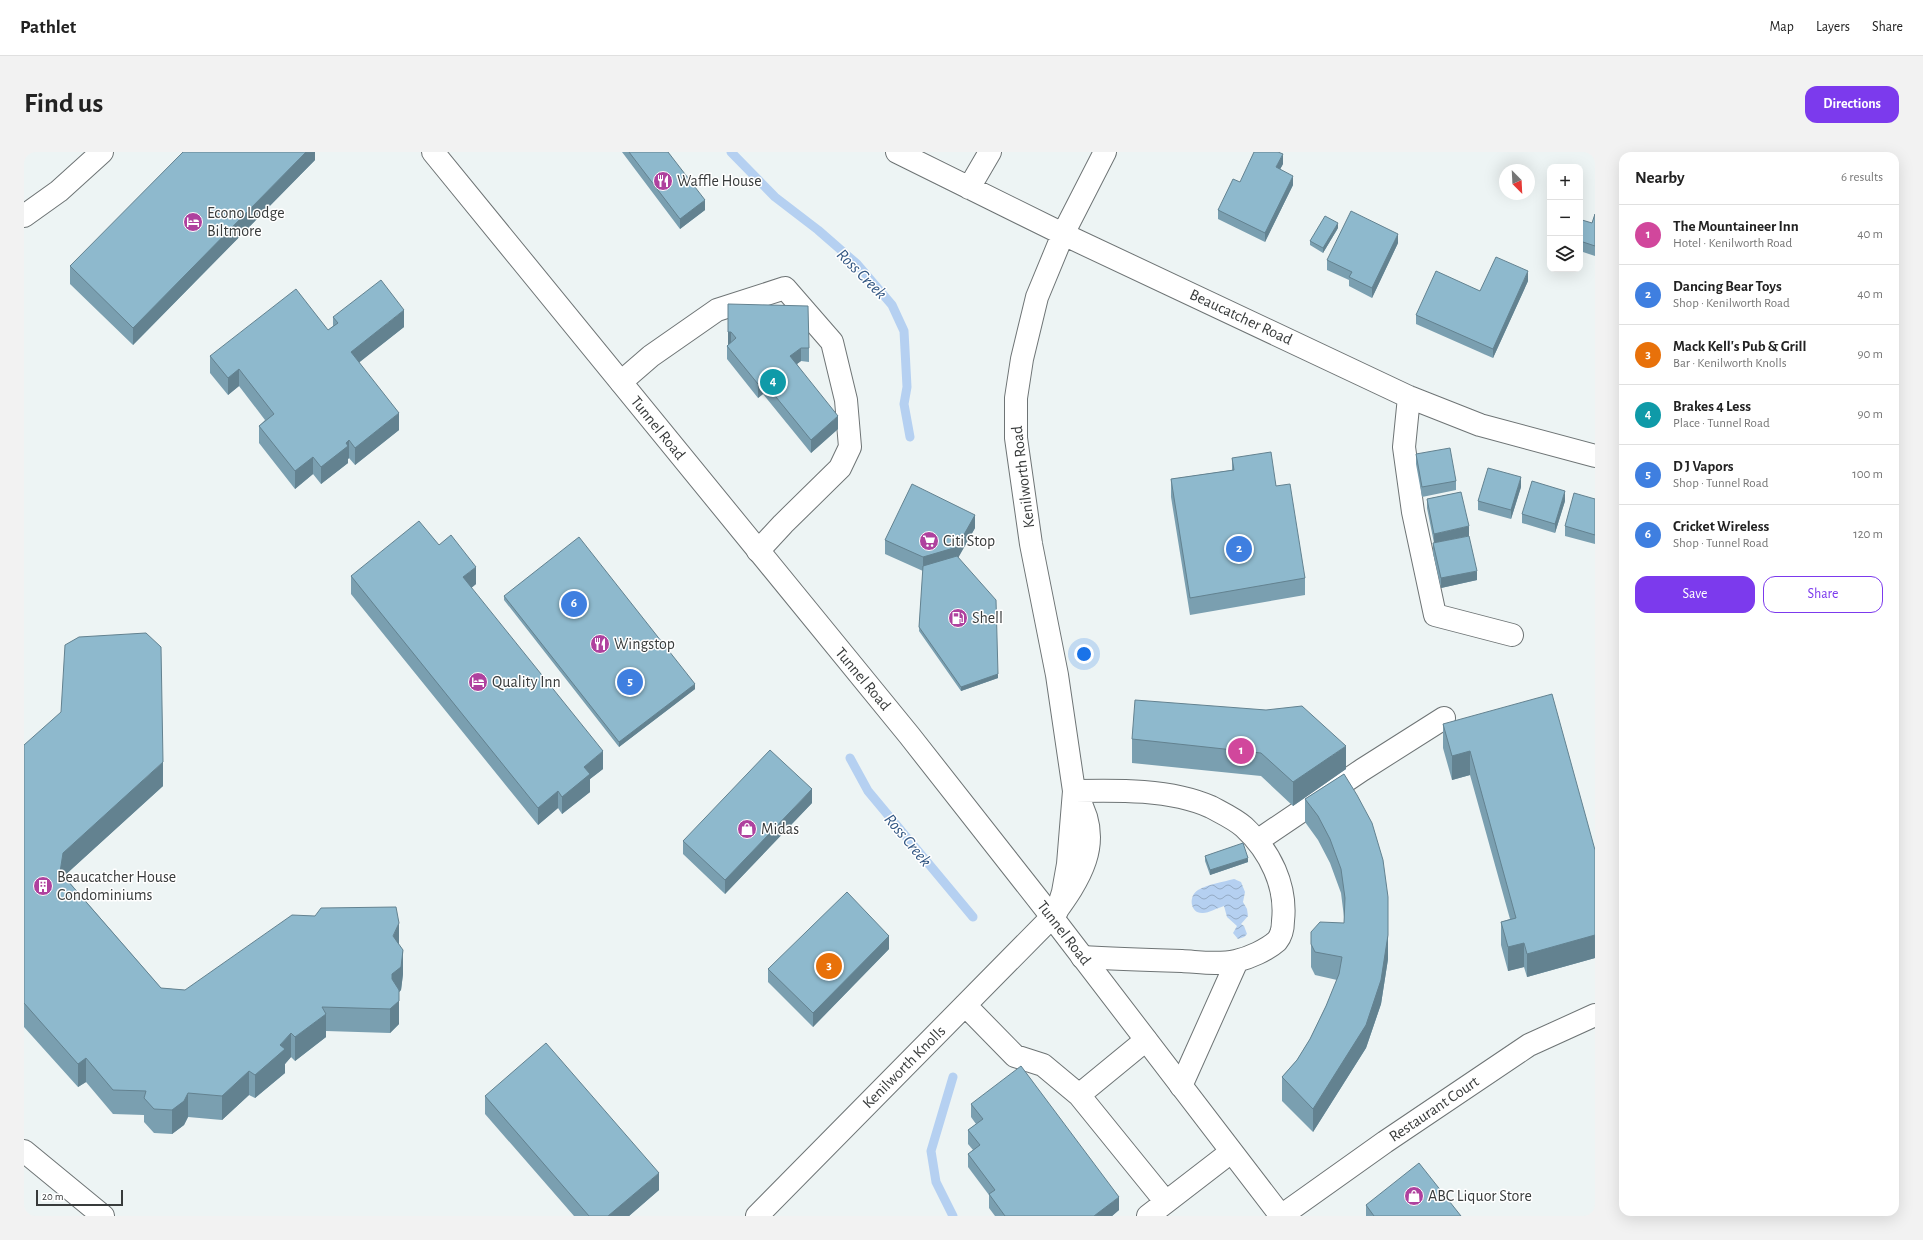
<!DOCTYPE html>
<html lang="en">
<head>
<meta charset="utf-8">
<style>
	body { margin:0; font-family:"Alegreya Sans",sans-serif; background:#f2f2f2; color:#222 }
	.controls { position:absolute; right:12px; top:12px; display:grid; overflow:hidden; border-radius:8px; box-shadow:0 4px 16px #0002 }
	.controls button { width:36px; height:36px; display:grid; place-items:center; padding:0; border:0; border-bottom:1px solid #e0e0e0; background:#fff; color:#222; font:20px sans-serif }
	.compass { position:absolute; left:1475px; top:12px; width:36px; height:36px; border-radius:50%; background:#fff; box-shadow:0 4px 16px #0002; rotate:156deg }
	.scale { position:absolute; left:12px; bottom:10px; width:87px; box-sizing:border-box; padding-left:4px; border:2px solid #383b3b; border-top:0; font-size:11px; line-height:14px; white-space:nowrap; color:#383b3b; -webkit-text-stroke:3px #fff; paint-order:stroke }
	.you { position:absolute; left:1060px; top:502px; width:14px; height:14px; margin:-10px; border:3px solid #fff; border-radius:50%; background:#1a73e8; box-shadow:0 0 0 6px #1a73e833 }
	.badge { display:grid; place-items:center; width:26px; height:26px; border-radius:50%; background:#7c3aed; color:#fff; font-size:13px; font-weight:700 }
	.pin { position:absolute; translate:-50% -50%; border:2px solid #fff; box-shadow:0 1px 4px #0006 }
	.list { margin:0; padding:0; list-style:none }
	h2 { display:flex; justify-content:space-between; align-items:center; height:52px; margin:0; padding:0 16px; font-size:17px }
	h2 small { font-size:13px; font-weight:400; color:#767676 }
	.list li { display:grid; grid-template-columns:26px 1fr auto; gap:12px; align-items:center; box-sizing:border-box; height:60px; padding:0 16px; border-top:1px solid #e0e0e0 }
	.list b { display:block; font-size:15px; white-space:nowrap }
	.list p { margin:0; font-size:13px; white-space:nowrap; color:#767676 }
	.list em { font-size:13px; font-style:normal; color:#767676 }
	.actions { display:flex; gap:8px; padding:12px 16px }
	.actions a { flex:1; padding:9px 0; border:1px solid #7c3aed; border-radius:12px; text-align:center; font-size:14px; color:#7c3aed }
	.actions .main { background:#7c3aed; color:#fff }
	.icon { flex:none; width:22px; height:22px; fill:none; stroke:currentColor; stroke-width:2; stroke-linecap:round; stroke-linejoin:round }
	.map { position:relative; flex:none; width:1571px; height:1064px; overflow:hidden; border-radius:12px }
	header { display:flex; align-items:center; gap:24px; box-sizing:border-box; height:56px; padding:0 20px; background:#fff; border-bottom:1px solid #e0e0e0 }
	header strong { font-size:19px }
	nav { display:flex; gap:22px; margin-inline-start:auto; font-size:14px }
	.intro { display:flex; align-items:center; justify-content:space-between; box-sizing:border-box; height:96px; padding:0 24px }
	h1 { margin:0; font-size:28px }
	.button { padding:10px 18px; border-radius:12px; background:#7c3aed; color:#fff; font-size:14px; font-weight:700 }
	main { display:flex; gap:24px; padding:0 24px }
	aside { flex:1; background:#fff; border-radius:12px; box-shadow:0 4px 16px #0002 }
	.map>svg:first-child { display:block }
	.water { fill:url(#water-waves) }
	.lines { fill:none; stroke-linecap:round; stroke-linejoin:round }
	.stream { stroke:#b5d0f1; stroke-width:9 }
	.minor-casing { stroke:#6e7475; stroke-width:24 }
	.major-casing { stroke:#6e7475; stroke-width:24 }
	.minor { stroke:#fff; stroke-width:22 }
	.major { stroke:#fff; stroke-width:22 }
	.wall { fill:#7a9fb0 }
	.shaded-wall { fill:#638290 }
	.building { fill:#8eb9cd; stroke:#638290 }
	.labels { text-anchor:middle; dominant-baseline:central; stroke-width:3; stroke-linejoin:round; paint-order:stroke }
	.poi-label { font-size:16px; fill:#383b3b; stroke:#fff; text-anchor:start }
	.street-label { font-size:16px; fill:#383b3b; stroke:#fff }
	.water-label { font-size:17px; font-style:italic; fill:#335783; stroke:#fff }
</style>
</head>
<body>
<header>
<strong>Pathlet</strong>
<nav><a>Map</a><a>Layers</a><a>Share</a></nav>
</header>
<div class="intro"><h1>Find us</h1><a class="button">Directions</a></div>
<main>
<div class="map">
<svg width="1571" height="1064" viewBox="0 0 1571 1064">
	<defs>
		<pattern id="water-waves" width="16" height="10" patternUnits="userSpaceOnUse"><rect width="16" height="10" fill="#b5d0f1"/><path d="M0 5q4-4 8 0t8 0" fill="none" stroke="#94aac4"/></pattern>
	</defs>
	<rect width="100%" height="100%" fill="#edf4f4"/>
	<path class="water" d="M1210,727L1217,730L1221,740L1219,750L1223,757L1224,764L1217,772L1220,774L1223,782L1220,785L1214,787L1209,781L1213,774L1203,765L1200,754C1193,756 1185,761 1179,761C1166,762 1164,744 1174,738C1184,732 1199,730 1210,727Z"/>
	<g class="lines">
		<path class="stream" d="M707,0L751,45L794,78L833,112L868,153L880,179L883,235L880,252L886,285
			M826,606L844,639L949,765
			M929,1064L912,1030L907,999L929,925"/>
		<g class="minor-casing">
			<path id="minor" d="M873,0L1039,82L1385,245L1456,273L1571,304
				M945,36L966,0
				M0,64L35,39L78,0
				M597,230L627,204L693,158L761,136L808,190L822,248L826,295L816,316L759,372L734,399
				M1385,245L1380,295L1389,360L1411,463L1488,483
				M1050,639C1093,638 1147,637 1187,655C1198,661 1211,667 1220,675C1246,699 1263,734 1259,769C1259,776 1257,784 1253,789C1243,798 1225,806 1212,809C1194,813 1176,810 1158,809C1125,808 1092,807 1058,805
				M1233,689L1338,618L1420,566
				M1033,759L1039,740L1044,712L1050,639L1033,523L1007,392L992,286V246L998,207L1013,145L1039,82L1081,0
				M941,853L991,904L1019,913L1055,943
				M1122,888L1055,943L1141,1049
				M1157,934L1213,809
				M0,999L79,1064
				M733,1064L1028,765C1055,728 1081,691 1053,645
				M1124,1064L1207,1000
				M1257,1064L1361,990L1505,893L1571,863"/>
		</g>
		<g class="major-casing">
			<path id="major" d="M409,0L885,583L1028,765L1257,1064"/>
		</g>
		<use href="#minor" class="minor"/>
		<use href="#major" class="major"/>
	</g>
	<path class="wall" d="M291,0V8L109,193L46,132V114Z
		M598,0H644L681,58L656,77Z
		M1259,12L1256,17L1269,33L1241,90L1194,67V58L1216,30Z
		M1571,62V104L1556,99V74L1568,71Z
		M1314,76L1299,101L1286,93V89Z
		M1374,91L1348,146L1325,134V128L1303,118V108Z
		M1504,129L1469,206L1392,172V163L1456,139Z
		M704,152L785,196V210L777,209L773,212L814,277L787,301L739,242L734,246L703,207V194L704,193Z
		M309,165L380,175L335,210L375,278L331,313L325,306L324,307V311L297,332L289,322L271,337L235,291V274L241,268L215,234L204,243L186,221V204L304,178L309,174Z
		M1392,302L1432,329V338L1398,345L1392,312Z
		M1208,306L1252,334L1281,426V443L1166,463L1147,345V327L1208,318Z
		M1497,335L1487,367L1454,358V349Z
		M1437,340L1410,391L1403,356V347Z
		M1571,347V392L1541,384V374Z
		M1541,349L1531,381L1498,371V362Z
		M951,376L934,405L974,526L937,539L895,479L899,419L861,402V388Z
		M1409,391L1453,428L1417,436L1409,401Z
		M415,393L452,432L447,436L579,617L566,627V640L538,662L534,656L514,673L327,442V424Z
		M480,444L671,537L595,595L480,448Z
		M1242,558L1322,617L1269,654L1237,624L1108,611V587Z
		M1419,572L1571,698V806L1503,825L1500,815L1484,819L1477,793V770L1486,767L1446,623L1428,628L1419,596Z
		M0,593L139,634L40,724L137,836L161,838L375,792L379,822L377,838L375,840V872L366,881L302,879V885L271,909L267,905L261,912V921L231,946L225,943L198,968L164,965L160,973L148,982L130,981L120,970V963L89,962L62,930L54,935L0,875Z
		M1320,622L1364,807L1357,852L1342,896L1289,980L1258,949V925L1273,908L1286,887L1302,854L1313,828L1291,823L1287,815V780L1320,771V765L1317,741L1306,711L1294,688L1281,670V647Z
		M788,651L701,742L659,702V689Z
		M1181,704L1224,710L1186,723L1181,709Z
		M865,797L789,875L744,830V817Z
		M461,944L635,1038L605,1064H550L461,962Z
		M947,952L1095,1058L1088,1064H971L965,1056V1043L944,1015V1002L949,998L944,992V978L952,972L947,965Z
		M1342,1053L1437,1064H1342Z"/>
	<path class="shaded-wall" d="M282,0H291V8L109,193V176Z
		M1259,2V12L1252,25V15Z
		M1269,24V33L1241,90V81Z
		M681,48V58L656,77V67Z
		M1314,71V76L1299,101V96Z
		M1374,82V91L1348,146V136Z
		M1504,119V129L1469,206V197Z
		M380,158V175L327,217V200Z
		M704,180H707V193L704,194Z
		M777,196V209L766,217V204Z
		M215,217V234L204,243V226Z
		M739,229V242L734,246V232Z
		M375,261V278L331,313V296Z
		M814,264V277L787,301V288Z
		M325,288V306L324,307V311L297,332V315Z
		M289,305V322L271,337V319Z
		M1497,325V335L1487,367V358Z
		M1541,339V349L1531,381V372Z
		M951,363V376L933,408L899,419V405Z
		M1445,374V384L1410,391V382Z
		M452,415V432L439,443V425Z
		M1453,419V428L1417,436V426Z
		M974,522V526L937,539V535Z
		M671,532V537L595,595V590Z
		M1322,594V617L1269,654V630Z
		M579,599V617L566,627V640L538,662V645L560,615Z
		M1446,599V623L1428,628V604Z
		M139,610V634L39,725L36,720L39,701Z
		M788,637V651L701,742V728Z
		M534,639V656L514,673V656Z
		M1224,706V710L1186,723V718Z
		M375,771V795L369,784Z
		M1364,783V807L1357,852L1342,896L1289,980V957Z
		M1571,783V806L1503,825V802Z
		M865,784V797L789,875V861Z
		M1500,791V815L1484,819V795Z
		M379,798V822L377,838L375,840V872L366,881V857L368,845V822Z
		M302,862V885L271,909V885Z
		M267,881V905L261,912V921L231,946V923Z
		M62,906V930L54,935V912Z
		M225,919V943L198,968V944Z
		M164,941V965L160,973L148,982V958Z
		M635,1021V1038L605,1064H584Z
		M1095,1045V1058L1088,1064H1070Z"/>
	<path class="building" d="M159,0H282L109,176L46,114Z
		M605,0H644L681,48L656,67Z
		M1230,0H1254L1259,2L1252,15L1269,24L1241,81L1194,58L1209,27L1216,30Z
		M1327,59L1374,82L1348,136L1325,125L1328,120L1303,108Z
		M1571,62V94L1556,89V74L1558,68L1568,71Z
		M1301,64L1314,71L1299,96L1286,89Z
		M1472,105L1504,119L1469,197L1392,163L1412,119L1456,139Z
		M357,128L380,158L327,200L375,261L331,296L325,288L322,291L324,294L297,315L289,305L271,319L235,274L250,262L215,217L204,226L186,204L272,137L304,178L314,171L309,165Z
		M704,152L784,154L785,196H777L766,204L814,264L787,288L739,229L734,232L703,194L712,186L707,180H704Z
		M1426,296L1432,329L1398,335L1392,302Z
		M1247,300L1252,334L1266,332L1281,426L1166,446L1147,327L1210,318L1208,306Z
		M1464,316L1497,325L1487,358L1454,349Z
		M1508,329L1541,339L1531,372L1498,362Z
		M888,332L951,363L933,395L899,405L861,388Z
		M1437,340L1445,374L1410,382L1403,347Z
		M1550,341L1571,347V383L1541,374Z
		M395,369L415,393L427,383L452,415L439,425L579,599L560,615L566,622L538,645L534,639L514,656L327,424Z
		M1445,384L1453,419L1417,426L1409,391Z
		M555,385L671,532L595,590L480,444Z
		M933,404L972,448L974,522L937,535L895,475L899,414Z
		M122,481L137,495L139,610L39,701L36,720L137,836L161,838L268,763L291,764L297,756L372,755L375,771L369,784L379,798L377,815L368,822V827L375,838V849L366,857L298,855L302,862L271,885L267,881L256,893L261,897L231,923L225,919L198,944L164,941L160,949L148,958L130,957L120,946L122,939L89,938L62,906L54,912L0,851V593L37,560L41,493L55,485Z
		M1528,542L1571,698V783L1503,802L1500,791L1484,795L1477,770L1492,766L1446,599L1428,604L1419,572Z
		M1111,548L1242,558L1278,554L1322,594L1269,630L1237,601L1108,587Z
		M746,598L788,637L701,728L659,689Z
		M1320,622L1333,643L1348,671L1359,708L1364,745V783L1357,828L1342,873L1289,957L1258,925L1273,908L1286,887L1302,854L1315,822L1318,805L1291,800L1287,792V780L1296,770L1320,771L1321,746L1317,717L1306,687L1294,664L1281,647Z
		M1219,691L1224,706L1186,718L1181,704Z
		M823,740L865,784L789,861L744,817Z
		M522,891L635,1021L584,1064H565L461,944Z
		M997,914L1095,1045L1070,1064H981L965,1042L971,1038L944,1002L956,993L944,978L959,967L947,952Z
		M1395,1011L1437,1064H1350L1342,1053Z"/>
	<defs>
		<g id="restaurant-disc" transform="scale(1)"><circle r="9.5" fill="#af419e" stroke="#fff"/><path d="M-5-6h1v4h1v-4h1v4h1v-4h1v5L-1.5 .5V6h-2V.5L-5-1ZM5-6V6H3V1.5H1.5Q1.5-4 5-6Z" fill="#fff"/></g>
		<g id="hotel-disc" transform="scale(1)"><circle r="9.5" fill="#af419e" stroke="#fff"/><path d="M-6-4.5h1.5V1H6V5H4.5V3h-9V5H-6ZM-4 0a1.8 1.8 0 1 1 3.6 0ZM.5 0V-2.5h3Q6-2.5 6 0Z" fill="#fff"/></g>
		<g id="supermarket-disc" transform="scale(1)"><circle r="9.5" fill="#af419e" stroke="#fff"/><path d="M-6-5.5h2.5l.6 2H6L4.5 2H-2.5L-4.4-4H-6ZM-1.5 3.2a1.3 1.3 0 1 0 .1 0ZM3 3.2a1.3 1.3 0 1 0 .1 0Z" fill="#fff"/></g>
		<g id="fuel-disc" transform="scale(1)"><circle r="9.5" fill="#af419e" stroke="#fff"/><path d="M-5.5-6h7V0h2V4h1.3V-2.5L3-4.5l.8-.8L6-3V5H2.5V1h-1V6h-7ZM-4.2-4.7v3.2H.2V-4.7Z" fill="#fff"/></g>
		<g id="shop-disc" transform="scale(1)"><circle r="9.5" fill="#af419e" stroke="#fff"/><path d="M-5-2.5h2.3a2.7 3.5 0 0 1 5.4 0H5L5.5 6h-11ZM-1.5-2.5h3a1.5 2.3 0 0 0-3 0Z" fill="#fff"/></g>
		<g id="building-disc" transform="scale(1)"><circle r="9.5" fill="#af419e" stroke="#fff"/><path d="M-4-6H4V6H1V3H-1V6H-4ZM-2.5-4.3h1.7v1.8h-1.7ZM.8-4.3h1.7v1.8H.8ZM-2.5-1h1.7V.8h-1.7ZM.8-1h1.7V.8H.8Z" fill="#fff"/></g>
	</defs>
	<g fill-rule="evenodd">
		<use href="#restaurant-disc" x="639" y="29"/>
		<use href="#hotel-disc" x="169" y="70"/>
		<use href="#supermarket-disc" x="905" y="389"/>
		<use href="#fuel-disc" x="934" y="466"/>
		<use href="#restaurant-disc" x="576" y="492"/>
		<use href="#hotel-disc" x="454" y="530"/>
		<use href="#shop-disc" x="723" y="677"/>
		<use href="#building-disc" x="19" y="734"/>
		<use href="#shop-disc" x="1390" y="1044"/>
	</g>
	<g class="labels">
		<g class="poi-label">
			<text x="653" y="29">Waffle House</text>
			<text x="183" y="61">Econo Lodge<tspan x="183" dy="18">Biltmore</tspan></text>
			<text x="919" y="389">Citi Stop</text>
			<text x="948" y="466">Shell</text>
			<text x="590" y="492">Wingstop</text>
			<text x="468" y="530">Quality Inn</text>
			<text x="737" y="677">Midas</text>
			<text x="33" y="725">Beaucatcher House<tspan x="33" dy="18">Condominiums</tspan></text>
			<text x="1404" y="1044">ABC Liquor Store</text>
		</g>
		<g class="street-label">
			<text transform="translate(1217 165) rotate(25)">Beaucatcher Road</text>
			<text transform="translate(634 276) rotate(51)">Tunnel Road</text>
			<text transform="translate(999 325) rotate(-97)">Kenilworth Road</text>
			<text transform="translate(839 527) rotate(50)">Tunnel Road</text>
			<text transform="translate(1040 781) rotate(52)">Tunnel Road</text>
			<text transform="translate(880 915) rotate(-45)">Kenilworth Knolls</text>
			<text transform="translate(1410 957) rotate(-34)">Restaurant Court</text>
		</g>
		<g class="water-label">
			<text transform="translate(838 122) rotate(45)">Ross Creek</text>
			<text transform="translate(884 688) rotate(50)">Ross Creek</text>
		</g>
	</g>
</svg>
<div class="controls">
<button>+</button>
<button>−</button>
<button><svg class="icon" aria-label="layers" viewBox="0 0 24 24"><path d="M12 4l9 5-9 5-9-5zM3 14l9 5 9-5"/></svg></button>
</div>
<svg class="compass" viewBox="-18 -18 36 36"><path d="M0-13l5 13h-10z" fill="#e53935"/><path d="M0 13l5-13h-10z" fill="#767676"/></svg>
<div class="scale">20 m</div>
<div class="you"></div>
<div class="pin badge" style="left:1217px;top:599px;background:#d1479c">1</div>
<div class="pin badge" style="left:1215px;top:397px;background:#3f7fe0">2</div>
<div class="pin badge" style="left:805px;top:814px;background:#e8710a">3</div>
<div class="pin badge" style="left:749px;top:230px;background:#0f9aa8">4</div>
<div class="pin badge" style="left:606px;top:530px;background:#3f7fe0">5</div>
<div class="pin badge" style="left:550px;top:452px;background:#3f7fe0">6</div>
</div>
<aside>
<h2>Nearby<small>6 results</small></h2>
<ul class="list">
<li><span class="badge" style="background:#d1479c">1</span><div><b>The Mountaineer Inn</b><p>Hotel · Kenilworth Road</p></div><em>40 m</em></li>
<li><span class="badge" style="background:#3f7fe0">2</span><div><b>Dancing Bear Toys</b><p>Shop · Kenilworth Road</p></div><em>40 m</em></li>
<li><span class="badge" style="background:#e8710a">3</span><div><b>Mack Kell's Pub &amp; Grill</b><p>Bar · Kenilworth Knolls</p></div><em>90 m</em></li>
<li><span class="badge" style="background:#0f9aa8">4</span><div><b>Brakes 4 Less</b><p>Place · Tunnel Road</p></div><em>90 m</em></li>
<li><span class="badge" style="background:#3f7fe0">5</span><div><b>D J Vapors</b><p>Shop · Tunnel Road</p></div><em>100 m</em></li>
<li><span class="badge" style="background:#3f7fe0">6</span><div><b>Cricket Wireless</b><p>Shop · Tunnel Road</p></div><em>120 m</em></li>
</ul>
<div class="actions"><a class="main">Save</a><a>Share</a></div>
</aside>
</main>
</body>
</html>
